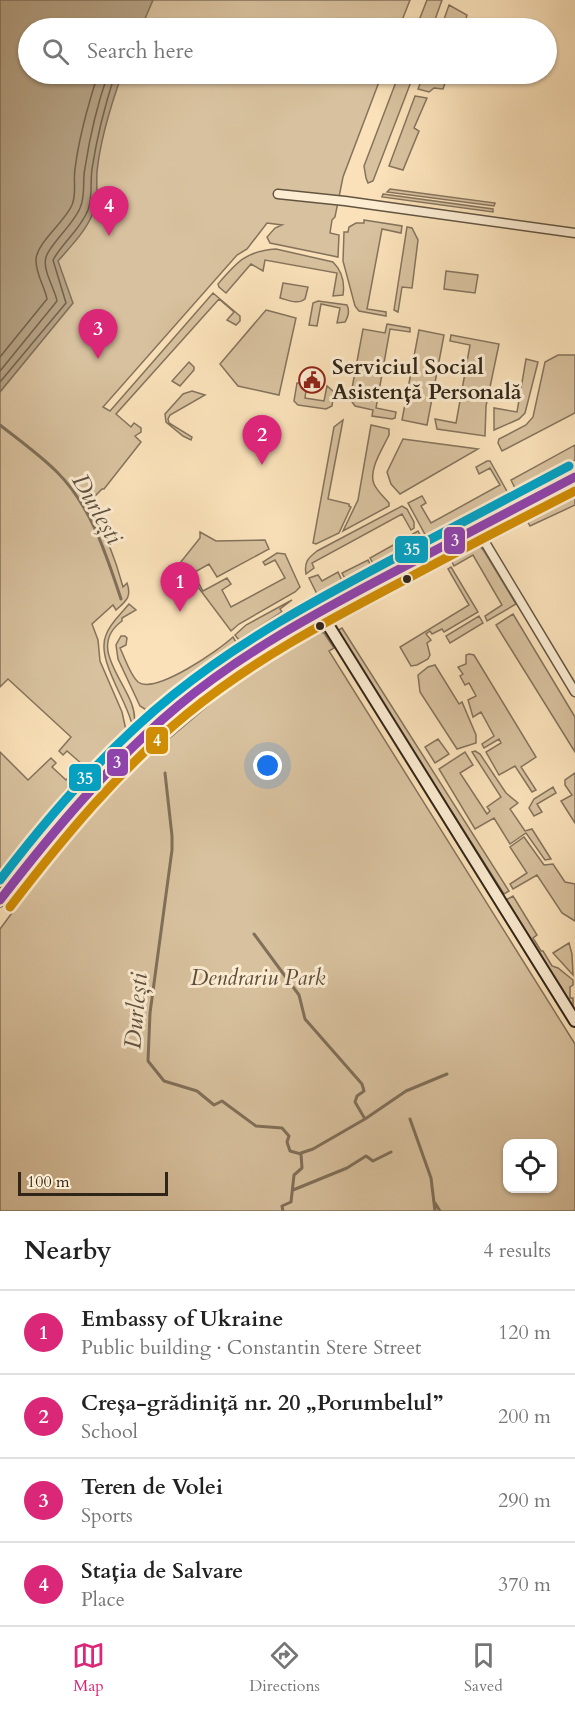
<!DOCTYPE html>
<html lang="en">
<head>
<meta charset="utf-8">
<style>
	body { margin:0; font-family:Cardo,serif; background:#f6f6f6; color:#222 }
	.controls { position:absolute; right:18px; bottom:18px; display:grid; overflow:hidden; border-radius:12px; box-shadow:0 2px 4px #0004 }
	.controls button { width:54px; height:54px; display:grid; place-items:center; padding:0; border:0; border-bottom:2px solid #e0e0e0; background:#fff; color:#222; font:30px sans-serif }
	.scale { position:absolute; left:18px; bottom:15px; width:150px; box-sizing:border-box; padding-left:6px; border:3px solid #302519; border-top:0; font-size:16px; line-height:21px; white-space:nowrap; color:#302519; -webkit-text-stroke:4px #fcecd2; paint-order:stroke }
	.you { position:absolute; left:268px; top:766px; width:21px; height:21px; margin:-15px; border:4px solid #fff; border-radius:50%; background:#1a73e8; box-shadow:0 0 0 9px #1a73e833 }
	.badge { display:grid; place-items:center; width:39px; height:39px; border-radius:50%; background:#db2777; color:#fff; font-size:20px; font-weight:700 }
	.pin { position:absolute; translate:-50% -50px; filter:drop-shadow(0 2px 3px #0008) }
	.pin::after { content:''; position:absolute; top:32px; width:21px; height:18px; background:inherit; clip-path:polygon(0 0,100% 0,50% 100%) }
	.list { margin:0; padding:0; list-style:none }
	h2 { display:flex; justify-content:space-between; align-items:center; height:78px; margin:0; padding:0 24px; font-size:26px }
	h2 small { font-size:20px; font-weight:400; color:#767676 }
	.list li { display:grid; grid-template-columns:39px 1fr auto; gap:18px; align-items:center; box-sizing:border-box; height:84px; padding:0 24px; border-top:2px solid #e0e0e0 }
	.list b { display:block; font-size:22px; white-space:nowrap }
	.list p { margin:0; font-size:20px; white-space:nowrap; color:#767676 }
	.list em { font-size:20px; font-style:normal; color:#767676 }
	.icon { flex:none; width:33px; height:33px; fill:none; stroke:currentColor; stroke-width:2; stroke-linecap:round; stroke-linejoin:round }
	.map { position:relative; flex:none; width:575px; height:1211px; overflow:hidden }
	.search { position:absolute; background:#fff; box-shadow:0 2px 4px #0004; left:18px; right:18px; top:18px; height:66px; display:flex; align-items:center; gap:15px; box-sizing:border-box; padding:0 21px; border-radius:33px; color:#767676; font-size:22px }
	.sheet { height:414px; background:#fff }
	nav { display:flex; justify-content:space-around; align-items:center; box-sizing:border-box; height:84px; border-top:2px solid #e0e0e0; background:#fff; font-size:16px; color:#767676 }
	nav a { display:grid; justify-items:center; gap:3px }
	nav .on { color:#db2777 }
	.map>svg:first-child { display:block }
	.green { fill:#d8c19e; stroke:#84735c; stroke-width:1.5; fill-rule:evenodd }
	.water { fill:#b5a183; stroke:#806f59; stroke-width:1.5 }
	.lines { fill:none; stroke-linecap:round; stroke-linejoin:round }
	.shore { stroke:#72634e; stroke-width:1.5 }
	.stream { stroke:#806f59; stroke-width:3 }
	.street-casing { stroke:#625441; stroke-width:11 }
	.secondary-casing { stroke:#302519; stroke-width:14 }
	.primary-casing { stroke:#302519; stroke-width:15 }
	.street { stroke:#fcecd2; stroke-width:8 }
	.secondary { stroke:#fcecd2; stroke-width:10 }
	.primary { stroke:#fae1b9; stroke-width:12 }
	.bus-1-casing { stroke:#fcecd2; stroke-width:14 }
	.bus-2-casing { stroke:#fcecd2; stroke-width:14 }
	.bus-3-casing { stroke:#fcecd2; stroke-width:14 }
	.bus-1 { stroke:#8e44ad; stroke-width:9 }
	.bus-2 { stroke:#cf8c05; stroke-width:9 }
	.bus-3 { stroke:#02a2c5; stroke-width:9 }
	.bus-dot { fill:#302519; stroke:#fcecd2; stroke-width:2 }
	.labels { text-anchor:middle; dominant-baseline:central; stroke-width:6; stroke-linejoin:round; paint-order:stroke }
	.poi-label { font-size:22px; font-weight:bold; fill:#302519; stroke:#fcecd2; text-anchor:start }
	.park-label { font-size:22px; font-style:italic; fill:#5a4c3a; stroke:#fcecd2 }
	.water-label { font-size:24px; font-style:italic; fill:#5f503e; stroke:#fcecd2 }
	.line-badge { stroke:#fcecd2; stroke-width:2 }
	.badge-label { font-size:16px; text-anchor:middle; font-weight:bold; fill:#fff }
</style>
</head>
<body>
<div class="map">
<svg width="575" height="1211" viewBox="0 0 575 1211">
	<rect width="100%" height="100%" fill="#fae1b9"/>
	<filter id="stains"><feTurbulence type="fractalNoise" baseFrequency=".00333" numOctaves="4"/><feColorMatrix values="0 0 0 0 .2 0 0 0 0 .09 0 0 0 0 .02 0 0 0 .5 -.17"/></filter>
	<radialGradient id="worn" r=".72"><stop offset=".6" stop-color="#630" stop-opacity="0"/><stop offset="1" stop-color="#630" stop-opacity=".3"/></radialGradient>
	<path class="green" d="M0,0H410L399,28H28V74H382L343,177L335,217L332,220L330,233L339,235L338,257L270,243L267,237L275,228L282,225L267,223L247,249L237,255L103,407L110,411L213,293L240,316V321L236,325L227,320L234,312L219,299L116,414L131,427L134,423L141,428V432L135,436L141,442L104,489H102L95,496L93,495L87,501C103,527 115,557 123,587L127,583C132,597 126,601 116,610L113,605L92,624L98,640L100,661L122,712L126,730L83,773L78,769L82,764L67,751L63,755L59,751L71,737L8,679L0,687Z
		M427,0H442L432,28H416Z
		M449,5L467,15L463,28H441Z
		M399,74H414L373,181L368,183L366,178L364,166Z
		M424,74H448L443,89L434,88L429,92L418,89Z
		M415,96L427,98L414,128L419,131L403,170L389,166Z
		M390,189L495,203L494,206L387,192Z
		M383,194L493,209V212L382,197Z
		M364,220L402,226L401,233L382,229L367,309L386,312V316L359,311L355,306L343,261L344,232H348L349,227L356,223H364Z
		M407,227L412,228L418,240L412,288L402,287L398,312L394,310Z
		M276,249L333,262C342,271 345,282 343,295L333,296L337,273L265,260L263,271L251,264L226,293L219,287L218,284C237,262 246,251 276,249Z
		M446,271L478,275L475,293L444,289Z
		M283,283L308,287L305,299C298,305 288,300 280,298Z
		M318,301L347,305C350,311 348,317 345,322L337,323L340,308L321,304L317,326L309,325L313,303Z
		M266,310L296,318L279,395L238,386L220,364Z
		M387,324L410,328V332L390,329L376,408L396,412L395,418L392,419L372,416L373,410L355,406L350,399L363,329L385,333Z
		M419,330L444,335L427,425L402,420Z
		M451,335L499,344L486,406L485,436L437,429L435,419L456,423L470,345L450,341Z
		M558,355H575V413L502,451L498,443L499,439L526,425L533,417L545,362Z
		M526,359L538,362L525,413L519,419L494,430V408L517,412Z
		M189,362L194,367V370L180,386L172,381Z
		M297,383H307L305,398L324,401L327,386L334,392L332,406L326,409L298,405L294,401Z
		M192,391L205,395L170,415L168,419L169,423L192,437L191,440L183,436L166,422L165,414L183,394Z
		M343,420L328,499L349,504V506L351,507L339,533L316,544L313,543L334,427Z
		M371,425L389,429V435C383,448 368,470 374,484C377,491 384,497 389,503V506L343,531L358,500Z
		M403,439L478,449L400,494L391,484L387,472Z
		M575,445V460L517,492L511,480Z
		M487,461H490L509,495L428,540L408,503L422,496L426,503L421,506L431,523L500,485L490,468L479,474L476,467Z
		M575,493V505L530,526L526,519Z
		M402,506L407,509L414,522V528L411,530L402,514L312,563L314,568L306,574C304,562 308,558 317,551Z
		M418,531L424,542L376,569L370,558Z
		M200,532L216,541L265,540L269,549L217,577L209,564L193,573L203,591L227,578L231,584L222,590L231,607L285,578L275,560L265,565L263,562L277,553L285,554L300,587L295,592L239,624L231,631L180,563L200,538Z
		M477,543L484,551L516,604L487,621L485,616L502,605L473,555L454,566L450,558Z
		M368,560L373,570L348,584L342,573Z
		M451,567L478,612L444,632L442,629L432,634L430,631L426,634L431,640L427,643L430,655L428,659L417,665L411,666L400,647L469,605L448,569Z
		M338,572L344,585L324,596L317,594L309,578L318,575L322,581Z
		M292,600L280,609L282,612L239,640L235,635L246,625Z
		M129,604L136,610L122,618V621C81,651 141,691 134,724L131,721C125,698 96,658 106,635C110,623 121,614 129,604Z
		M513,614L575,717V752L496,625Z
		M479,616L483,623L450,643L446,636Z
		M342,628L509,891L504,894L337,631Z
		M315,631L324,633L334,648L329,651L575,1044V1211H0V929L37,879L74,834L145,759L224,692ZM508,1144H552V1188H508Z
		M121,636H125L127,638L126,645L120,648C125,658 130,675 138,682C155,695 219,650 233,637L236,642L148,711L140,706L118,659L116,645Z
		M469,654L474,655L536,757L521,767L536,790L532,792L515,766L499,775L486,752L501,743L499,739L484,748L482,744L494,736L481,712L473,717L468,700L476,696L469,683L465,685L460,676L463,674L458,667L466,664V655Z
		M435,665L459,704L462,702L476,735V743L457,749L420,692L418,675L428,667Z
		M438,739L449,754L435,763L425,747Z
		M475,751L480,754L506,793L518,803L510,809L525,831L532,829L551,859L545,860L526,833L510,844L494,818L475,829L439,769L465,752L473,765L460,773L487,814L490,811L487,807L501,797L472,752Z
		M0,752L28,780L51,758L56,763L52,767L66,780L70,776L74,780L0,871Z
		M575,773V823L561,801L572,795L565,785V780Z
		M553,787L556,793L537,804L542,812L534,816L529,808L534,799Z
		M524,837L544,865L553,864L565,882L575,884V921L562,913L537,875L513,889L510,884L527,873L510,847Z
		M513,896L537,935L533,938L541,951H543L552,966L558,968L573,980V985L570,987V998H573V1008L506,900Z
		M569,943L572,954L573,975L553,953Z"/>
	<path class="water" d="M0,0H153L141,28H28V74H122C111,105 100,139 97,172C96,186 99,199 93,213C86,231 71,246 58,261L73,303L0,392Z"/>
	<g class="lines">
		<path class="shore" d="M0,357L47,299C45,287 35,273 36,259C38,241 64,223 72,205C77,193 73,181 75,169C79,136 88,105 98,74
			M0,371L57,301C55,289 42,270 46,257C50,244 73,225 80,208C86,195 82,181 85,168C90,135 97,105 108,74
			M0,382L66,303L53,260C63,242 80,230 88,210C93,196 90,183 92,169C97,136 105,105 115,74"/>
		<path class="stream" d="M0,425C19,440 40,455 57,472C91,506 106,554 121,599
			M165,773L172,836V850L150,1013L148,1061L164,1081L197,1091L214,1105L222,1101L256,1126L282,1128L289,1136L287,1142L290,1151L301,1154L302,1168L294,1175L291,1202L282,1206L283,1211
			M254,934L299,995L305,1019L362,1084L364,1091L357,1096L355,1102L365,1119
			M410,1119L431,1178L435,1211
			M301,1153L313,1149L365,1119L406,1091L447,1074
			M293,1190L347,1168L366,1156L373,1161L391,1152
			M435,1203L440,1211"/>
		<g class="street-casing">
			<path id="street" d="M278,194L345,201L575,233
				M477,529L575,692"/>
		</g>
		<g class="secondary-casing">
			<path id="secondary" d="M318,613L330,628L575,1021"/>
		</g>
		<g class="primary-casing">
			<path id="primary" d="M0,900C60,820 128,741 209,682C240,659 273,640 305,619L575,477"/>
		</g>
		<use href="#street" class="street"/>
		<use href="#secondary" class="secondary"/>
		<use href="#primary" class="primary"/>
		<g class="bus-1-casing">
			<path id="bus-1" d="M0,900C54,830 110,763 178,706C242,653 316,613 390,574C452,542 513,509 575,477"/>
		</g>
		<g class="bus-2-casing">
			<path id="bus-2" d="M10,907C63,838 119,770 187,714C252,661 325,622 399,583C457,552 516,521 575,491"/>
		</g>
		<g class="bus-3-casing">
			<path id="bus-3" d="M0,880C51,813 107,748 173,695C241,640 316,600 393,559C452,528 511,497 569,466"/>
		</g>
		<use href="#bus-1" class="bus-1"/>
		<use href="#bus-2" class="bus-2"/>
		<use href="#bus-3" class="bus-3"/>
	</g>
	<defs>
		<g id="civic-ring" transform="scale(1.35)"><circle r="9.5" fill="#fcecd2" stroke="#8f2418" stroke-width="1.5"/><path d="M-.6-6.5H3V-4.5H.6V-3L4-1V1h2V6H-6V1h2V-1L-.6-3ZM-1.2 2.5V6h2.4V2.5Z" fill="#8f2418"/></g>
	</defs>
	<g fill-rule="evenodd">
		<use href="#civic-ring" x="312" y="380"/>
	</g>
	<g class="bus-dot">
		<circle cx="407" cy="579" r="5"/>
		<circle cx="320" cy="626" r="5"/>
	</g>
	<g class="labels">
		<g class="poi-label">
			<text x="332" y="367">Serviciul Social<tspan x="332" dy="25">Asistență Personală</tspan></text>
		</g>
		<g class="park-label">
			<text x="258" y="978">Dendrariu Park</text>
		</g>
		<g class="water-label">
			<text transform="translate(97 509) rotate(60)">Durlești</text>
			<text transform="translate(136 1011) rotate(-85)">Durlești</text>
		</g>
	</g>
	<g class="line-badge">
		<rect x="443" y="526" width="23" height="29" rx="6" fill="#8e44ad"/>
		<rect x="394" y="535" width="35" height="29" rx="6" fill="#02a2c5"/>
		<rect x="145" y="726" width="24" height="29" rx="6" fill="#cf8c05"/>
		<rect x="106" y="748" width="23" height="29" rx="6" fill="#8e44ad"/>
		<rect x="68" y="763" width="34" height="29" rx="6" fill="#02a2c5"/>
	</g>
	<g class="badge-label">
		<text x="455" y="546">3</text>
		<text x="412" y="555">35</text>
		<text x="157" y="746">4</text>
		<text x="117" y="768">3</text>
		<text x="85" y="784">35</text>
	</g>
	<rect width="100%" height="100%" filter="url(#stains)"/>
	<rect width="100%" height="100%" fill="url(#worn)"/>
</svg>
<div class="controls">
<button><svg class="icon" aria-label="locate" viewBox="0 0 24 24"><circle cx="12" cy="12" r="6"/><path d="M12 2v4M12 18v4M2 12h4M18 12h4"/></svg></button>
</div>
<div class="scale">100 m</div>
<div class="you"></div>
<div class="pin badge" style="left:180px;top:612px">1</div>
<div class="pin badge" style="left:262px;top:465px">2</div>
<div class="pin badge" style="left:98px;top:359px">3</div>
<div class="pin badge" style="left:109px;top:236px">4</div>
<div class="search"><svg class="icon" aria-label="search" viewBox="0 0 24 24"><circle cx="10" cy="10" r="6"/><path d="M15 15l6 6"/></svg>Search here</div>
</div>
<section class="sheet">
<h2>Nearby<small>4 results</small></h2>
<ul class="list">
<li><span class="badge">1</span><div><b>Embassy of Ukraine</b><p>Public building · Constantin Stere Street</p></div><em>120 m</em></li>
<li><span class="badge">2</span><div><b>Creșa-grădiniță nr. 20 „Porumbelul”</b><p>School</p></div><em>200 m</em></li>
<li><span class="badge">3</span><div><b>Teren de Volei</b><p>Sports</p></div><em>290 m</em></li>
<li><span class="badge">4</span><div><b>Stația de Salvare</b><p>Place</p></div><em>370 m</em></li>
</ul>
</section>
<nav>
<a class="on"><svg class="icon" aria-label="map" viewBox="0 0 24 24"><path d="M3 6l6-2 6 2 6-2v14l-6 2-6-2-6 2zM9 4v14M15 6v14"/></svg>Map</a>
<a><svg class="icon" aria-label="directions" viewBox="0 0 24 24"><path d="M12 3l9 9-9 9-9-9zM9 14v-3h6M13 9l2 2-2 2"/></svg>Directions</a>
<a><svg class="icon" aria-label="saved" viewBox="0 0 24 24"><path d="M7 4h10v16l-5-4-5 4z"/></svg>Saved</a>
</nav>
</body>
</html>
